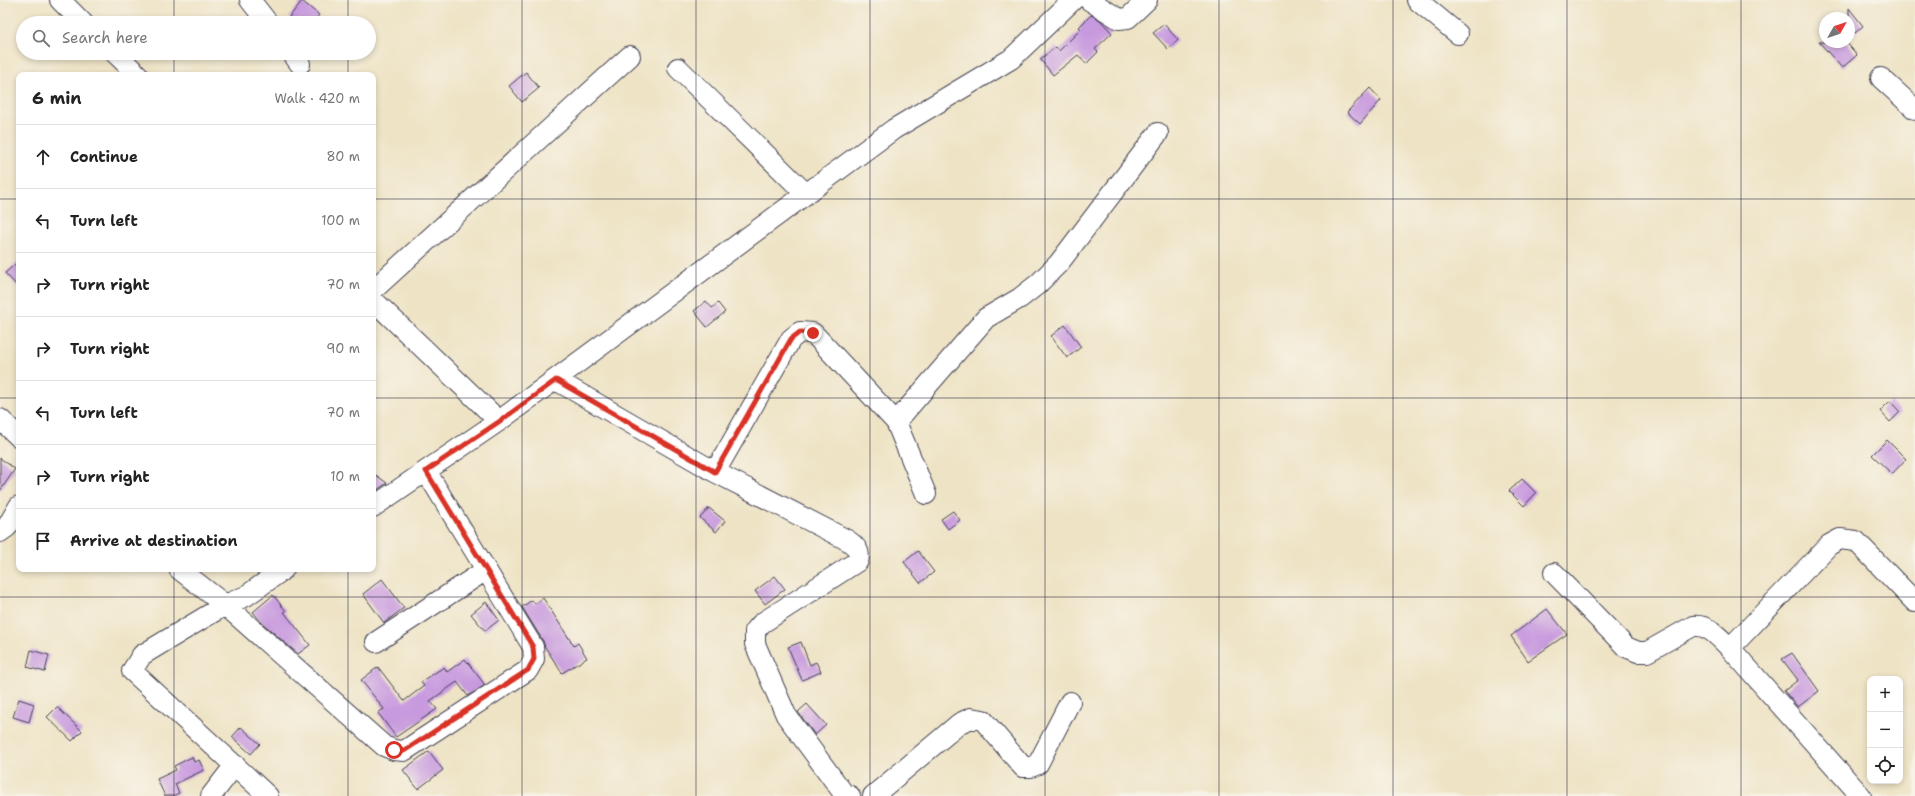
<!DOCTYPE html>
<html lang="en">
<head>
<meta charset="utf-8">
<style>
	body { margin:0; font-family:"Shantell Sans",sans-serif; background:#f2f2f2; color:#222 }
	.controls { position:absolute; right:12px; bottom:12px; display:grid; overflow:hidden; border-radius:8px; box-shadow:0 2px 6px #0003 }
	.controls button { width:36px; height:36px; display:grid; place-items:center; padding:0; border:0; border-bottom:1px solid #e0e0e0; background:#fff; color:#222; font:20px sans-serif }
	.compass { position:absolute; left:1819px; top:12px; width:36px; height:36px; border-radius:50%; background:#fff; box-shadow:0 2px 6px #0003; rotate:50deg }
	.stop { position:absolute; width:12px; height:12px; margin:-9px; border:3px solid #d93025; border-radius:50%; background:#fff }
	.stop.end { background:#d93025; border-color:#fff; box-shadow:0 1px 4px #0008 }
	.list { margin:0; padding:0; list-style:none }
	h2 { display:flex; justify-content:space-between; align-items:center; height:52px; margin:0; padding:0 16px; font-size:17px }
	h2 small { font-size:13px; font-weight:400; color:#767676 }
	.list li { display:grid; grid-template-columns:26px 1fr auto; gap:12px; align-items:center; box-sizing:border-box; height:64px; padding:0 16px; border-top:1px solid #e0e0e0 }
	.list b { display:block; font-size:15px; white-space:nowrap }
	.list em { font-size:13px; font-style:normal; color:#767676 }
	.icon { flex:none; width:22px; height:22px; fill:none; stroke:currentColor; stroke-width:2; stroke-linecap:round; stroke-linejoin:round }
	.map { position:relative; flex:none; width:1915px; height:796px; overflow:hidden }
	.search { position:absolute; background:#fff; box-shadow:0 2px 6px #0003; left:16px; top:16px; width:360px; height:44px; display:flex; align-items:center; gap:10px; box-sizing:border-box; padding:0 14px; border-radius:22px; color:#767676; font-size:15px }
	.panel { position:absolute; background:#fff; box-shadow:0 2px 6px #0003; left:16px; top:72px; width:360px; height:500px; border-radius:8px }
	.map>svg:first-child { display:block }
	.building { fill:#c799de }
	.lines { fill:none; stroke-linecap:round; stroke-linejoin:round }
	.minor-casing { stroke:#413f50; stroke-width:22 }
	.minor { stroke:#fff; stroke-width:20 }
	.route { stroke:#d93025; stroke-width:5 }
	.grid { fill:none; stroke:#22223b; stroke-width:1; stroke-opacity:0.55 }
</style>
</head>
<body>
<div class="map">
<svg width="1915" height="796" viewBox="0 0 1915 796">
	<rect width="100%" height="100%" fill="#f7f3e8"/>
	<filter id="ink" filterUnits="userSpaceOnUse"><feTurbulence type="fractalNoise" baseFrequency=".025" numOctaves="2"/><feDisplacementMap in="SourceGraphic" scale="8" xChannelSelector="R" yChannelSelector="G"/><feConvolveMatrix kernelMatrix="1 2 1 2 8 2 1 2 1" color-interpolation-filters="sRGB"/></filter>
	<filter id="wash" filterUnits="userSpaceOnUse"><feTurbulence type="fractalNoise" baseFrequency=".012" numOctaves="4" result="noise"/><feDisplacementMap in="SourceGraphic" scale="16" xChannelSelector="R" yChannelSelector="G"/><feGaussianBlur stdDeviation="0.9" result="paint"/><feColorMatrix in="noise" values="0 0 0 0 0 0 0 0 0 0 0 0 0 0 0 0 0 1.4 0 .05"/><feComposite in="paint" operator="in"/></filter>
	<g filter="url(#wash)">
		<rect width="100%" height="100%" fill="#eee3c5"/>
		<g id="blocks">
			<path class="building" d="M302,1L319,15L313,23H296L289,17Z
				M1849,8L1863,26L1855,33L1849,26Z
				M1091,15L1100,20L1112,33L1095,49L1098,52L1086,64L1078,55L1053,75L1040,59L1056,47L1059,51L1081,29L1079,27Z
				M1164,24L1178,40L1168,49L1153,33Z
				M1819,42H1846L1857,55L1842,68Z
				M526,72L539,88L522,102L509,86Z
				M1370,88L1381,100L1360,124L1347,112Z
				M19,261V288L5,273Z
				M706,301L712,308L718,303L725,312L707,327L694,311Z
				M1065,325L1081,347L1067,358L1051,336Z
				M1890,401L1900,412L1890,422L1880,411Z
				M1887,440L1906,459L1892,474L1872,455Z
				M0,458L15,469L0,491Z
				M373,473L387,483L373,493Z
				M1522,479L1536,493L1524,506L1509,491Z
				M709,508L725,521L716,532L700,518Z
				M953,511L960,520L948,529L941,519Z
				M918,551L934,572L920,583L904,562Z
				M775,576L785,589L765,604L755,591Z
				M382,579L404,608L384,623L363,594Z
				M273,595L286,611L284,612L310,645L298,654L261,622L253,612Z
				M543,598L574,646L578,643L587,658L562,673L545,647L543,641L522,607L532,600L535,604Z
				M486,602L499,620L485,631L471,614Z
				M1547,609L1567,634L1528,661L1511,636Z
				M801,642L810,665L816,662L821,672L802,680L788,647Z
				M31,650L49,655L45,672L27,667Z
				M1792,653L1819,691L1798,707L1784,691L1798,680L1782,659Z
				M465,659L485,685L468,696L457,682L430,701L437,709L396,737L378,713L384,709L361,680L378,667L404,701L424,686L421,682L444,667L447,672Z
				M19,699L34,704L29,722L13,717Z
				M807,704L826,725L815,735L798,712Z
				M57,707L82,731L72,741L47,717Z
				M241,727L260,744L251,754L232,737Z
				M429,751L443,770L418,789L403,770Z
				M192,757L194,762L199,760L204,770L175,784L179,793L173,796H165L157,779L176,770L174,766Z"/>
		</g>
	</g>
	<g filter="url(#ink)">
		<use href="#blocks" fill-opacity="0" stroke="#413f50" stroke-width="1"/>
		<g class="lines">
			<g class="minor-casing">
				<path id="minor" d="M60,0L83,23
					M250,0L268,23
					M1089,0L1119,19L1128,18L1147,0
					M1417,0L1458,34
					M115,53L138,75
					M292,53L300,64
					M678,68L806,194
					M1881,78L1915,109
					M373,290L630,56
					M373,300L499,421
					M556,380L715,472L847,540C855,545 861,551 858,561L762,623L755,631V644L786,715L844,794L850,796
					M0,419L19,437
					M896,422L986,318L1020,298L1038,284L1059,263L1158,133
					M715,472L791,339L800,332L813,333L896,422L926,494
					M373,507L499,421L894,129L1011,59L1073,0
					M0,532L7,527L19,506
					M179,569L225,605L384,746L394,750L404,751L528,670L534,659L533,647L426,471
					M1554,573L1626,647L1638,652H1647L1693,626C1709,624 1719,638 1730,648L1861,796
					M376,642L486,570
					M1730,648L1829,545L1840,539L1856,541L1915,602
					M211,796L235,765
					M268,796L132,671L142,655L225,605L246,596L284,569
					M873,796L960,723L971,718L983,720L1023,767H1031L1038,764L1070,702"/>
			</g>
			<use href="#minor" class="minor"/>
		</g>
	</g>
	<g class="lines" filter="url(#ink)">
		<path class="route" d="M394,750L404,751L528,670L534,659L533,647L426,471L500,421L556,380L715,472L791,339L800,332L813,333"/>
	</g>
	<path class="grid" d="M174,0V23M348,0V23M522,0V796M696,0V796M870,0V796M1045,0V796M1219,0V796M1393,0V796M1567,0V796M1741,0V796M174,53V75M348,53V75M0,199H19M373,199H1915M0,398H19M373,398H1915M174,569V796M348,569V796M0,597H1915"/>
</svg>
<div class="controls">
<button>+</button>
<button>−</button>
<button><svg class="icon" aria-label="locate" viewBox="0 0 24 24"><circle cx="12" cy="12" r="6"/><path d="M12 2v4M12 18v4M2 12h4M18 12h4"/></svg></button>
</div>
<svg class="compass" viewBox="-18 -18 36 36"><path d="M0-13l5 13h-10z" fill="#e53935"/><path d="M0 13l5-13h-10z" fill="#767676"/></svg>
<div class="stop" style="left:394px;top:750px"></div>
<div class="stop end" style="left:813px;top:333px"></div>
<div class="search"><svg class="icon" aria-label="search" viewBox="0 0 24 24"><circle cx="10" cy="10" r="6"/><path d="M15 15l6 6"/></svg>Search here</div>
<section class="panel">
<h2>6 min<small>Walk · 420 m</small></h2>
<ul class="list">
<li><svg class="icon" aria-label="ahead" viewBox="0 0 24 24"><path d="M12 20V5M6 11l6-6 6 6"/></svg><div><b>Continue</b></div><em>80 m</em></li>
<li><svg class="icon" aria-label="left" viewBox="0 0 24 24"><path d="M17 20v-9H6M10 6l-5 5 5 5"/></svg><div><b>Turn left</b></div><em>100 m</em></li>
<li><svg class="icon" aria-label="right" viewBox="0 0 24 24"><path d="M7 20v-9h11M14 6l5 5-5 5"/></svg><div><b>Turn right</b></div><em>70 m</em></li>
<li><svg class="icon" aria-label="right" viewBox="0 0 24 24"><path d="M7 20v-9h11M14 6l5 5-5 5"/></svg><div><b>Turn right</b></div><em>90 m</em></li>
<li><svg class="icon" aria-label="left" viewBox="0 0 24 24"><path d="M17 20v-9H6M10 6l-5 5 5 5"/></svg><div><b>Turn left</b></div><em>70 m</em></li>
<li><svg class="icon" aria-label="right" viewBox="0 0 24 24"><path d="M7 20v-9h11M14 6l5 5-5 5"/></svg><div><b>Turn right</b></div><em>10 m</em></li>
<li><svg class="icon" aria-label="arrive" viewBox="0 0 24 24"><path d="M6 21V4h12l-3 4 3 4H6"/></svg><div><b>Arrive at destination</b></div></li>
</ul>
</section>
</div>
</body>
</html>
